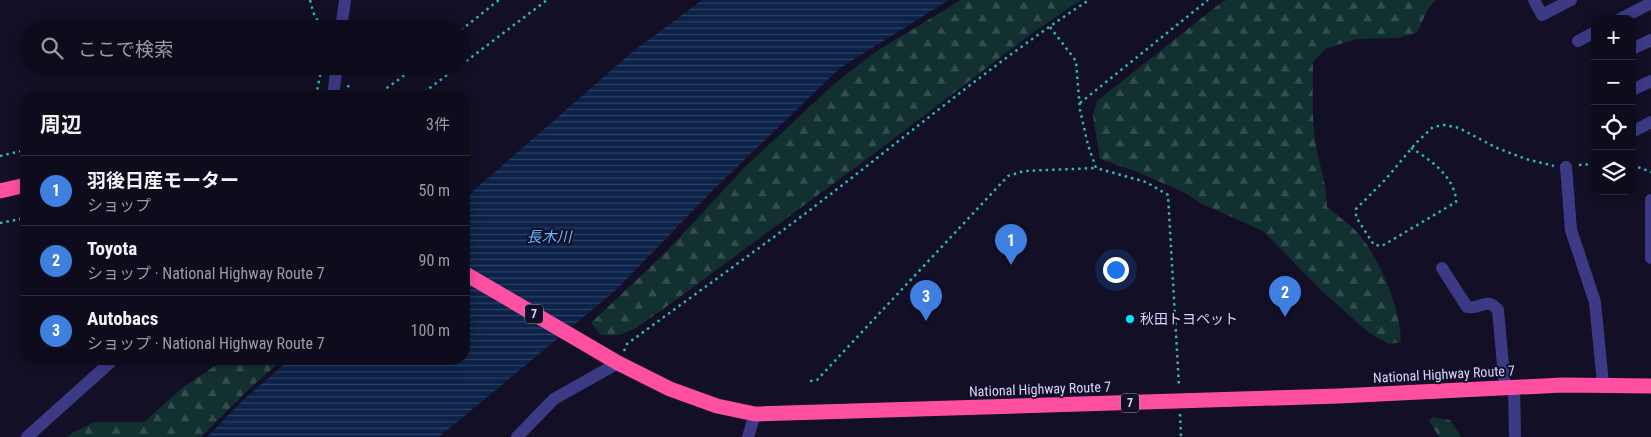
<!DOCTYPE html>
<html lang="ja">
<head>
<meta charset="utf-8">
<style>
	body { margin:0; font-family:"Roboto Condensed","Noto Sans JP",sans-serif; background:#171425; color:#f1f3f6 }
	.controls { position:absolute; right:15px; top:15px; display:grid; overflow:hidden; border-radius:10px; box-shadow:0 2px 12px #0003 }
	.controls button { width:45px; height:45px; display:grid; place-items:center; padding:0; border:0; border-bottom:1px solid #2e2b3b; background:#0e0b1c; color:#f1f3f6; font:25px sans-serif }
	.you { position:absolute; left:1115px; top:269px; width:18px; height:18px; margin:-12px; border:4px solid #fff; border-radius:50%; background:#1a73e8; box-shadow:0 0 0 8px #1a73e833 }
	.badge { display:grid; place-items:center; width:32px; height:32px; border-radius:50%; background:#2563eb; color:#fff; font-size:16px; font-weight:700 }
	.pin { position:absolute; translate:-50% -41px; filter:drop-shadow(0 1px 2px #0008) }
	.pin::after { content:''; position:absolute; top:26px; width:18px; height:15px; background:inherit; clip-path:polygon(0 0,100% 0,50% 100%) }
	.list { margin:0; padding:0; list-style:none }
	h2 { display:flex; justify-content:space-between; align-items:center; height:65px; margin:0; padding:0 20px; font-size:21px }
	h2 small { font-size:16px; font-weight:400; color:#9b9ba3 }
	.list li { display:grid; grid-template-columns:32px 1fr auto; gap:15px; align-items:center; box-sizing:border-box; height:70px; padding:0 20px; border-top:1px solid #2e2b3b }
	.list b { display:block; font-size:19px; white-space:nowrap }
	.list p { margin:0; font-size:16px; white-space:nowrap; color:#9b9ba3 }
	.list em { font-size:16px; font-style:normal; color:#9b9ba3 }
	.icon { flex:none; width:28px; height:28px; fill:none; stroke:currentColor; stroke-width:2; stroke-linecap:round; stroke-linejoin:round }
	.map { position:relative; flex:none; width:1651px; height:437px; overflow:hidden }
	.search { position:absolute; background:#0e0b1c; box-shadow:0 2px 12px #0003; left:20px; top:20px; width:450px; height:55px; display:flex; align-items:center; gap:12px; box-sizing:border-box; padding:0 18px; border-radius:28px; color:#9b9ba3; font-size:19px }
	.panel { position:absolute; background:#0e0b1c; box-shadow:0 2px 12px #0003; left:20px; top:90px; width:450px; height:275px; border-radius:20px }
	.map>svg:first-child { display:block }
	.forest { fill:url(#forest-firs) }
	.water { fill:url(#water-rules) }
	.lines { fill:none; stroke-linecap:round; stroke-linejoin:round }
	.path { stroke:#2fb8b0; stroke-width:2.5; stroke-dasharray:2.5 4; stroke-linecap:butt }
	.minor { stroke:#3d3a85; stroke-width:12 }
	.highway { stroke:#ff4fa3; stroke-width:15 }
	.poi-dot { fill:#00e5ff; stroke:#130f26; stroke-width:2 }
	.labels { text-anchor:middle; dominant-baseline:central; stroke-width:4; stroke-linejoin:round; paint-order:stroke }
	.shield { fill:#130f26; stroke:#9e99be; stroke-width:1 }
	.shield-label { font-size:12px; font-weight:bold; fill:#d9d4ff }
	.poi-label { font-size:14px; fill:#d9d4ff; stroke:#130f26; text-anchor:start }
	.street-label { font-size:14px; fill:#d9d4ff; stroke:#130f26 }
	.water-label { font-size:15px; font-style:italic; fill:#62b6ff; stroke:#130f26 }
</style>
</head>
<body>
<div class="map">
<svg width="1651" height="437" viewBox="0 0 1651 437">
	<defs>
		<pattern id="forest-firs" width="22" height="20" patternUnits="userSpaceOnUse" patternTransform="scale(1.25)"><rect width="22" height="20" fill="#12302f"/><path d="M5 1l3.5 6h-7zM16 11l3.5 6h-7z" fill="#344d4e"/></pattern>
		<pattern id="water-rules" width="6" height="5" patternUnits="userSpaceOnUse" patternTransform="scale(1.25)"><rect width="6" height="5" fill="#0c2248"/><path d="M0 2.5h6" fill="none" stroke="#2f4163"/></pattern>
	</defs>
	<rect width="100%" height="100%" fill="#130f26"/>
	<path class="forest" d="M961,0H1081L1031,34L871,156L673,302L636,328L620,335H601L591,323L667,251L744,168L834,84L875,52Z
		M1227,0H1436L1428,9L1417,33L1398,38L1356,39L1325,49L1313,62C1313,92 1311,121 1317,151C1321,170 1327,187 1327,207C1337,215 1348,223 1357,232C1379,256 1401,310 1401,342L1389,344L1369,333L1321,290L1263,231L1202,204L1183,192L1135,171L1100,159L1093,116L1097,101L1222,2Z
		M225,359H283L246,392L201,437H68L70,434L95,422H144L182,388Z
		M1433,417L1450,420L1461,437H1439L1429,421Z"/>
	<path class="water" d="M702,0H949L840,68L715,188L616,290L439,437H207L242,401L290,359H464V199L631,53Z"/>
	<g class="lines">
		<path class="path" d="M310,0C314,14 314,23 329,26
			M1050,27L1076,61L1080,110L1088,145L1096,168L1146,182L1168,195L1179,386
			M461,30L499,0
			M461,65L547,0
			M348,85L351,96
			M316,96L322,66
			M376,96L417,66
			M419,96L459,66
			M1080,103L1208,0
			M1411,148C1430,159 1456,178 1456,202L1382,246L1374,245L1356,217V209L1385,180L1416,143L1433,127L1444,125L1459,128L1497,148L1526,159L1554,166
			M0,156L26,150
			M1579,165L1595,164
			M1632,165L1651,172
			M0,223L26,218
			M624,351L627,344C684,302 742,261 798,219C895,146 988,66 1089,0
			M810,381L817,380L1008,176L1024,171L1096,168
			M1180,414L1181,437"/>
		<path class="minor" d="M1534,0L1542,15L1571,0
			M1620,19L1651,3
			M341,29L345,0
			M1578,41L1595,32
			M1632,49L1651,40
			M1632,90L1651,81
			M333,96L337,66
			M1632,132L1651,122
			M1566,167L1571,230L1595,302L1603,384
			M1651,200V258
			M1442,268L1467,307C1481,310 1486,296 1498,310L1505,387
			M1514,386L1515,437
			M27,437L114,359
			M517,437L554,399L618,363
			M748,437L755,414"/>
		<path class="highway" d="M0,191L26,185
			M464,273L618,363L670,389L717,406L755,414L1339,396L1563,385L1651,386"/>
	</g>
	<circle class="poi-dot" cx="1130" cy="319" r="5"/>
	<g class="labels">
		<g class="shield">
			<rect x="525" y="304.5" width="18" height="19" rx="4"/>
			<rect x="1121" y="393.5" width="18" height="19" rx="4"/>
		</g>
		<g class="shield-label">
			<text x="534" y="314">7</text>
			<text x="1130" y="403">7</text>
		</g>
		<g class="poi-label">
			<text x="1140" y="319">秋田トヨペット</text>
		</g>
		<g class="street-label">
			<text transform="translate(1444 374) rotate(-3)">National Highway Route 7</text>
			<text transform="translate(1040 389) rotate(-2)">National Highway Route 7</text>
		</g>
		<g class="water-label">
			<text x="549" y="237">長木川</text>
		</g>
	</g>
</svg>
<div class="controls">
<button>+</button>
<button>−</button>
<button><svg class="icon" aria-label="locate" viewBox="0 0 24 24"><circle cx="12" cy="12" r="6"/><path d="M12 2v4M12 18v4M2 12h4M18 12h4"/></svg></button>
<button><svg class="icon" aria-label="layers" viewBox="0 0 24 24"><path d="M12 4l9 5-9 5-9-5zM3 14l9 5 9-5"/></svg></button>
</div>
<div class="you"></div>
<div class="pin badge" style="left:1011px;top:265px;background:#3f7fe0">1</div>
<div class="pin badge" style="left:1285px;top:317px;background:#3f7fe0">2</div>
<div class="pin badge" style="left:926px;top:321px;background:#3f7fe0">3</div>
<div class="search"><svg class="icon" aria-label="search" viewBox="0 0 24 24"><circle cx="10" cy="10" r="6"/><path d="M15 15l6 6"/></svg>ここで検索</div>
<section class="panel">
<h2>周辺<small>3件</small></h2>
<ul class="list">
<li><span class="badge" style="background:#3f7fe0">1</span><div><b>羽後日産モーター</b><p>ショップ</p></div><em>50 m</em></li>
<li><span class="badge" style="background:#3f7fe0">2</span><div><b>Toyota</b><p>ショップ · National Highway Route 7</p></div><em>90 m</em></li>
<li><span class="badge" style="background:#3f7fe0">3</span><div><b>Autobacs</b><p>ショップ · National Highway Route 7</p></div><em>100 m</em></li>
</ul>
</section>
</div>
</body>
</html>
